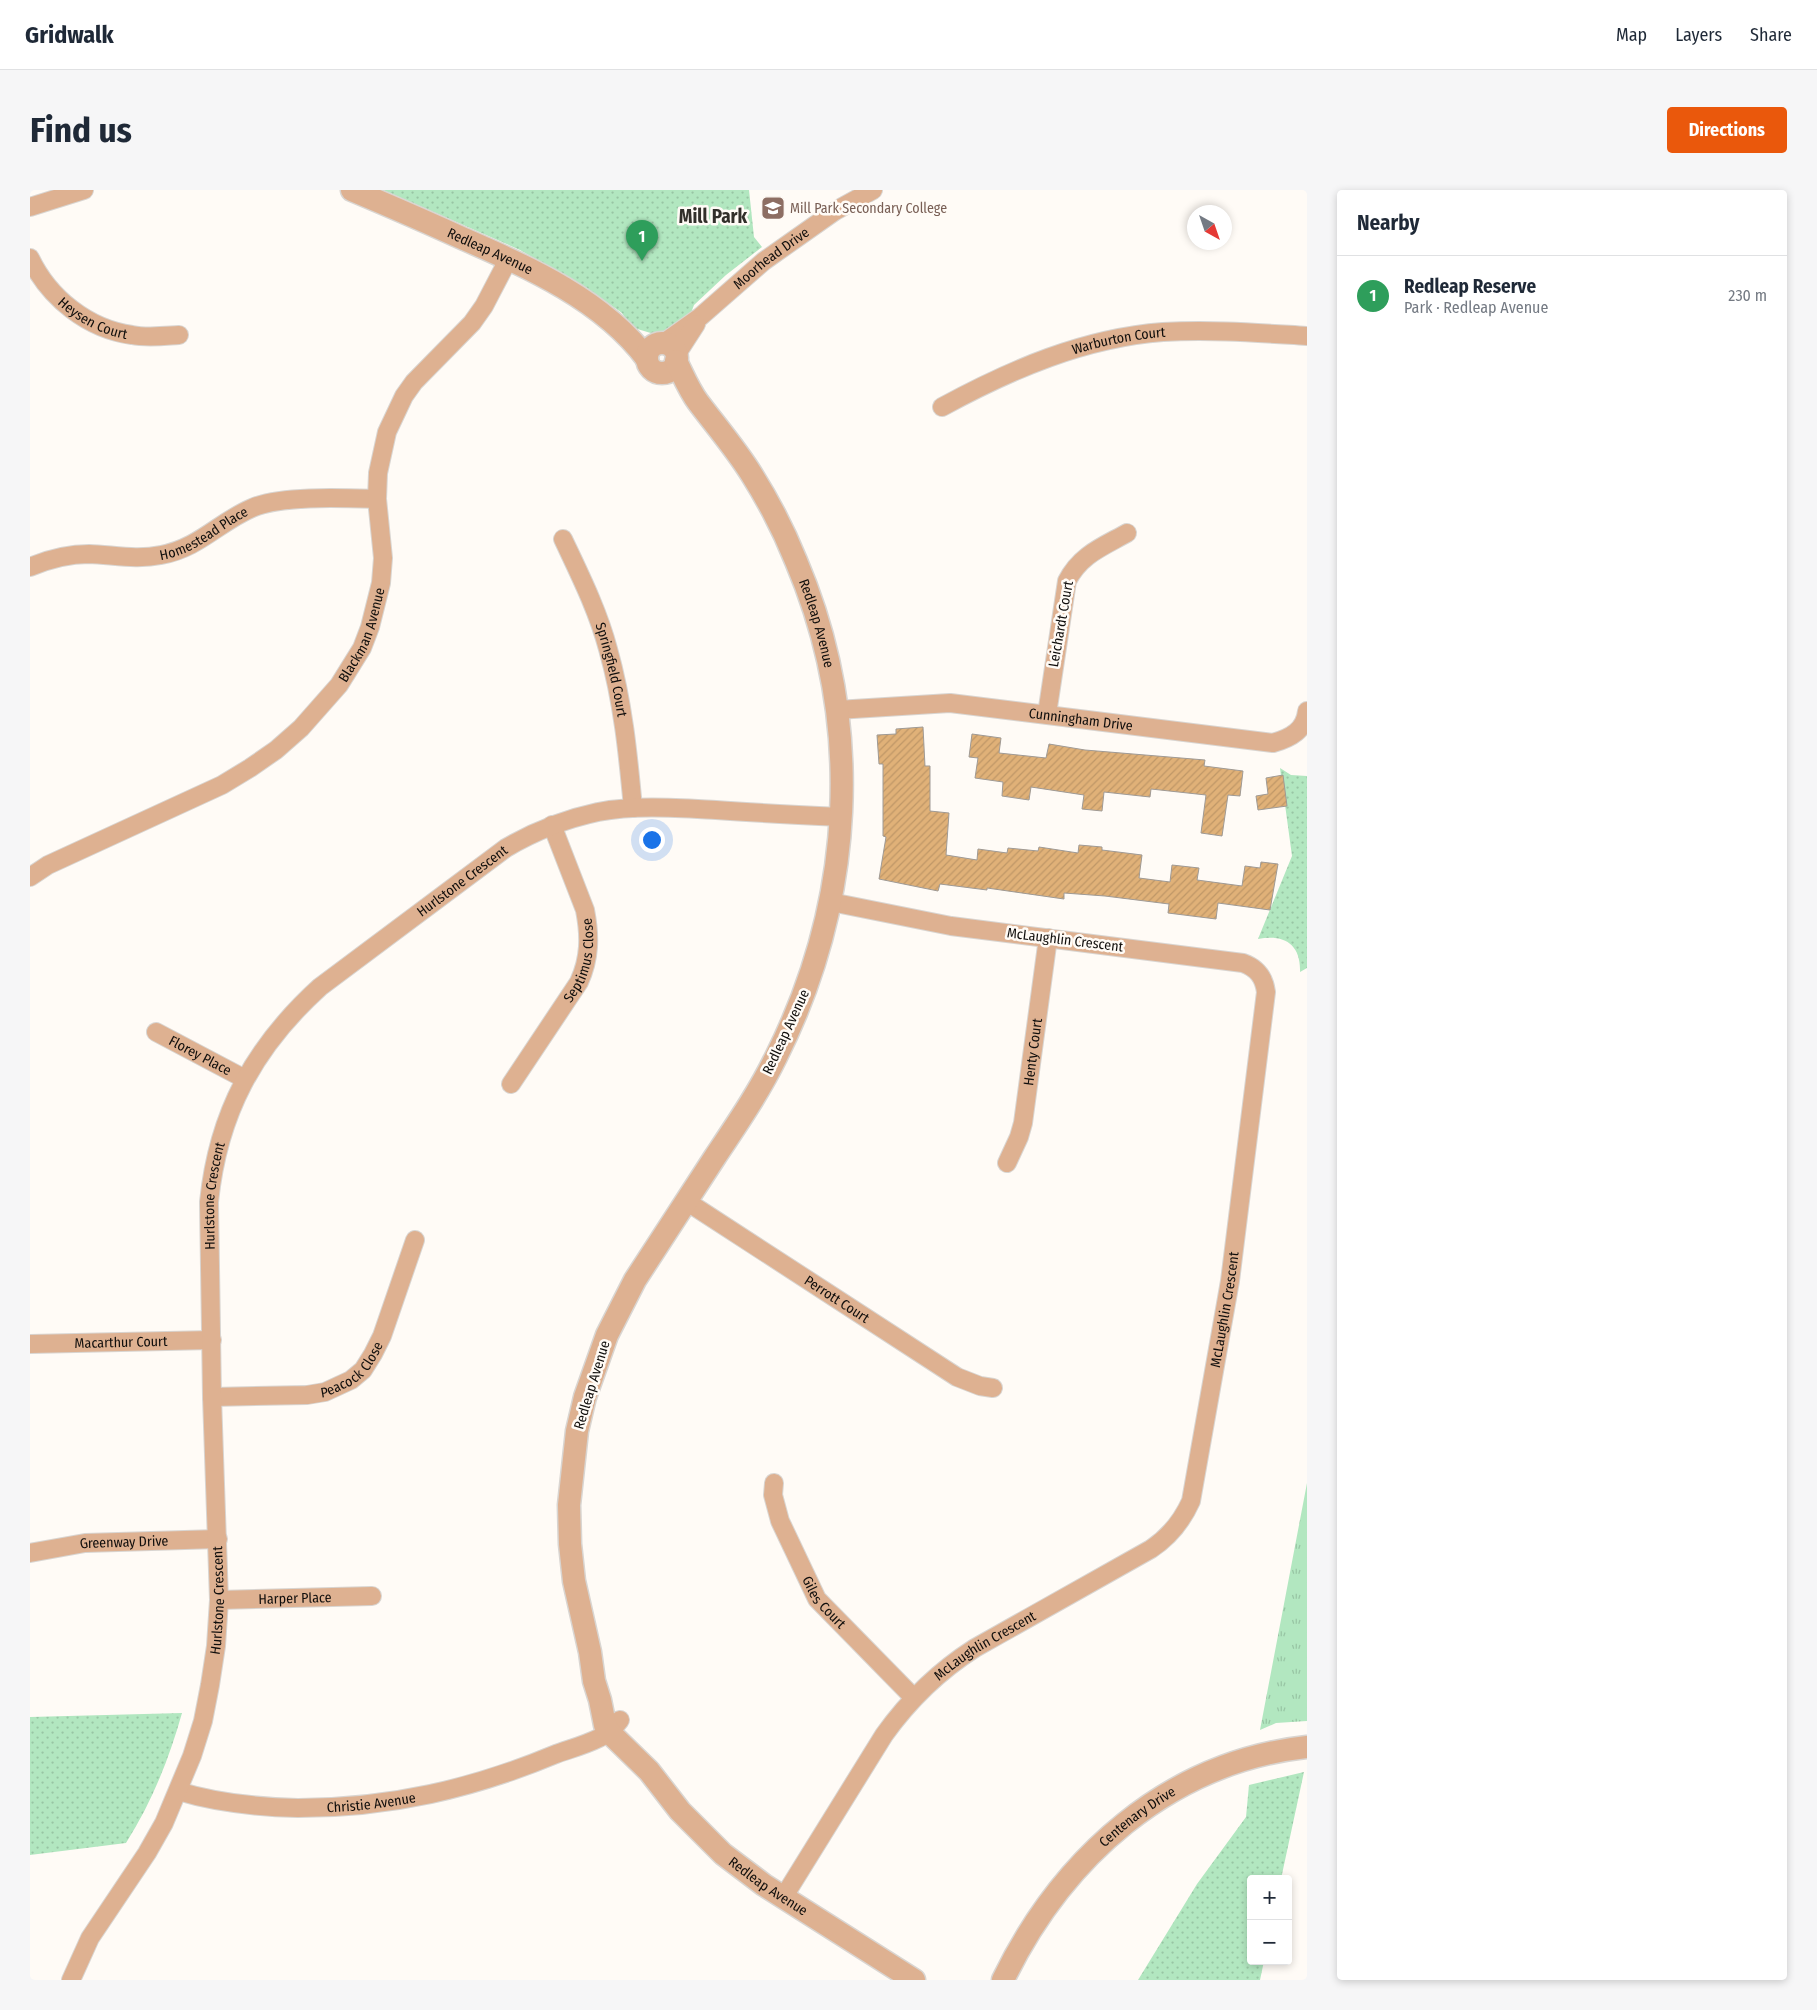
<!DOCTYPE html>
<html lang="en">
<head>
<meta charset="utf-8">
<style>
	body { margin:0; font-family:"Fira Sans Condensed",sans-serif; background:#f6f6f7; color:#1f2937 }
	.controls { position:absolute; right:15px; bottom:15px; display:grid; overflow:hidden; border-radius:5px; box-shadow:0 2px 8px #0003 }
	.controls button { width:45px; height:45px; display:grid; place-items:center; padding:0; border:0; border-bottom:1px solid #e0e1e3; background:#fff; color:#1f2937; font:25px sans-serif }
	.compass { position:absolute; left:1157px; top:15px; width:45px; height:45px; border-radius:50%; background:#fff; box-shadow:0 2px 8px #0003; rotate:140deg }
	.you { position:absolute; left:621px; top:649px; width:18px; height:18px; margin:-12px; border:4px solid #fff; border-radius:50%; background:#1a73e8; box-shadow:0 0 0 8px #1a73e833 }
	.badge { display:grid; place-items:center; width:32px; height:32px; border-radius:50%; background:#ea580c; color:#fff; font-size:16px; font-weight:700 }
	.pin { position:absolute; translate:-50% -41px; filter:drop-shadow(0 1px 2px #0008) }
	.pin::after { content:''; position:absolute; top:26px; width:18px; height:15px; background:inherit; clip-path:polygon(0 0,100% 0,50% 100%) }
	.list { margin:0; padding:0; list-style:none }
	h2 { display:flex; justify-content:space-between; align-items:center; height:65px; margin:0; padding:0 20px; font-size:21px }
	h2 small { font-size:16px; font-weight:400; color:#747a83 }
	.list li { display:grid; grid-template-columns:32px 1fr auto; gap:15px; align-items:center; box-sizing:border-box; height:80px; padding:0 20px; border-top:1px solid #e0e1e3 }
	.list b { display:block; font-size:19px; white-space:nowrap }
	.list p { margin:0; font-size:16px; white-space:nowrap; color:#747a83 }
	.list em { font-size:16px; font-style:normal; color:#747a83 }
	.map { position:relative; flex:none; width:1277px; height:1790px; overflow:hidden; border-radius:5px }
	header { display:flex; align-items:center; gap:30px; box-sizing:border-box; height:70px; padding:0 25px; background:#fff; border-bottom:1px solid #e0e1e3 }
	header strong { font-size:24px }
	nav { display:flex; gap:28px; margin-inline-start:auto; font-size:18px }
	.intro { display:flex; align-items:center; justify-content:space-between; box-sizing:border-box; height:120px; padding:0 30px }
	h1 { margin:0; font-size:35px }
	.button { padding:12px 22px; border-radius:5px; background:#ea580c; color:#fff; font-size:18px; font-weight:700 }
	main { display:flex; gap:30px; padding:0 30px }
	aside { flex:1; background:#fff; border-radius:5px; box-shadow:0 2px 8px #0003 }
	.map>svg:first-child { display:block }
	.grass { fill:url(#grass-tufts) }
	.park { fill:url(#park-dots) }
	.building { fill:url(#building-hatch); stroke:#9f9a95 }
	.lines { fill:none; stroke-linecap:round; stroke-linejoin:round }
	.minor-casing { stroke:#d9d5d1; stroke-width:20 }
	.tertiary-casing { stroke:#d9d5d1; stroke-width:25 }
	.minor { stroke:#deb191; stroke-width:18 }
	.tertiary { stroke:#deb191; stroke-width:22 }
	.labels { text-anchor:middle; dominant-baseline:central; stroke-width:5; stroke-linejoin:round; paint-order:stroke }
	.education-label { font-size:14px; fill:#785e54; stroke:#fffbf6; text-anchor:start }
	.street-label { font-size:14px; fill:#100e0c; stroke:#fffbf6 }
	.district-label { font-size:19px; font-weight:bold; fill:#322f2a; stroke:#fffbf6 }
</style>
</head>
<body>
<header>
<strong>Gridwalk</strong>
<nav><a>Map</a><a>Layers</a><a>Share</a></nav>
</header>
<div class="intro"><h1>Find us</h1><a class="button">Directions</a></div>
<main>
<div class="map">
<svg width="1277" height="1790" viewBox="0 0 1277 1790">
	<defs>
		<pattern id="grass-tufts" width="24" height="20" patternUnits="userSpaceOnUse" patternTransform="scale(1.25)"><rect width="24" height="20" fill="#b2e7c0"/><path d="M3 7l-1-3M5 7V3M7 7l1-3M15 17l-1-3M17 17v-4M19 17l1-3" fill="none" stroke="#98c5a4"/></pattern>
		<pattern id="park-dots" width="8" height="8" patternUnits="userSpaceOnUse" patternTransform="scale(1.25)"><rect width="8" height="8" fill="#b2e7c0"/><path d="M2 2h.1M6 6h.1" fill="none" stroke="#98c5a4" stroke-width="1.8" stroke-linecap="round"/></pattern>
		<pattern id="building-hatch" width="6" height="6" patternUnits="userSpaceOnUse" patternTransform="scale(1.25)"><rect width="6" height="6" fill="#e0b178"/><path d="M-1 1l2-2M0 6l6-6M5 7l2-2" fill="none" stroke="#bf9767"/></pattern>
	</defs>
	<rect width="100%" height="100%" fill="#fffbf6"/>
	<path class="grass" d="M1277,1293V1531L1246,1533L1230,1540Z"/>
	<path class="park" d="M353,0H719L724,47L732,57L696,85L664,115L661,123L642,139L624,144L604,138L599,134L592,123L562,102L490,60Z
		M1250,578L1261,585L1277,586V778L1270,782C1271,754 1254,744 1228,749L1262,666Z
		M152,1523C139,1569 122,1612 96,1653L0,1665V1527Z
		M1274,1582L1251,1689H1221V1771H1234L1230,1790H1108L1167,1694L1216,1627L1219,1595Z"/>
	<path class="building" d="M893,537L895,576H900V621L919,623L916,665L947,670L948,659L977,663L978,658L1008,661L1009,657L1048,663L1049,655L1072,657V660L1112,665L1109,688L1140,692L1142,675L1169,678L1167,690L1212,696L1215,676L1230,678L1231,672L1248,674L1240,720L1188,713L1186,729L1138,723L1139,714L1075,706L1034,703V709L957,698V700L910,694L908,701L849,689L856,647L853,646V574H849L847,545L866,544V539Z
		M942,544L971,548L969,563L1016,568L1019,554L1055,560L1175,570L1174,576L1213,581L1210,606L1198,605L1192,646L1171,643L1176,605L1121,599L1120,607L1074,602L1072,621L1052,619L1054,605L1001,597L999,610L972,606L973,592L945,588L948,568L939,567Z
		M1253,585L1257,616L1228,620L1226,606L1238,604L1236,588Z"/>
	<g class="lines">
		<g class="minor-casing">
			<g id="minor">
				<path d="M0,17L54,0"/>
				<path id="s1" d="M0,68C19,108 58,139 102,145C117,148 133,146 149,145"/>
				<path id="s2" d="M632,154L670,127L734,71L805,21L843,0"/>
				<path d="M646,165L666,134"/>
				<path id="s3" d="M912,217C982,179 1054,148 1133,142C1181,139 1229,143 1277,146"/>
				<path id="s4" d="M533,349C550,385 568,421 578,459C593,512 598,564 603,618"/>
				<path id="s5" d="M0,377C19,369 38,364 59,364C84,365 107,370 131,365C169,358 189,332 222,318C251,305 315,308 347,309"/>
				<path id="s6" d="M807,520L920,513L1243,553C1261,548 1275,540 1277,521"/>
				<path d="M1017,524L1037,391C1050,365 1072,357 1097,343"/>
				<path id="s7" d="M0,687L18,675L192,595L220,578L246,560L271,538L309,495L332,458L340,437L351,393L353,368L347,309L348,283L357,242L374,206L384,192L442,133L454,116L479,68"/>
				<path id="s8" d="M126,842L215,889"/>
				<path id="s9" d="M481,894L549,792C560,768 560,746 555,720L522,635"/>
				<path id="s10" d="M977,973L989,947L993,933L1018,748"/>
				<path id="s11" d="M656,1011L927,1187L950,1196L963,1198"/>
				<path id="s12" d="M0,1154L182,1150"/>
				<path id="s13" d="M182,1207L277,1205L295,1202L321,1190L333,1180L343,1164L352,1146L385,1050"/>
				<path id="s14" d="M744,1293L743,1305L750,1331L787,1409L884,1508"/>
				<path id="s15" d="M0,1363L55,1353L188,1349"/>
				<path id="s16" d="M189,1410L342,1406"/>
				<path id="s17" d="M148,1601C187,1613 226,1617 268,1618C360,1618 442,1599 526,1564C540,1559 555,1555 569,1548L580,1542L590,1530"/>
				<path id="s18" d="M753,1708L854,1545C879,1510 909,1481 945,1458L1121,1359C1139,1347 1152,1331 1161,1311L1200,1091L1236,802C1234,787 1227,778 1213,773L921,736L801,712"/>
				<path id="s19" d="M41,1790L60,1748L117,1663L134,1633L162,1566L173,1531L180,1495L186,1456L189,1410L182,1207L179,1012C188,923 224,857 290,797L476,658C505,641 535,629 568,622C606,615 647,618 686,620C728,623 769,625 811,627"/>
			</g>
		</g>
		<g class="tertiary-casing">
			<g id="tertiary">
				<path id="s20" d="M322,0C360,16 397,32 434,49C500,78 573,110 617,169"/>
				<circle cx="632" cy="168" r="15"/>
				<path id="s21" d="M646,171C653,185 659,200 668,212C686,236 706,259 722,285C739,312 754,341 766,371C835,533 824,711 746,867C729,902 707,934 685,967C658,1008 632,1049 605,1090L577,1145L555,1207L547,1241L539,1315L540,1354L544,1391L560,1462L564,1491L570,1510L575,1535L581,1544L619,1581L650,1621L693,1664L734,1695L884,1790"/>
				<path id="s22" d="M973,1790C1032,1668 1138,1572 1277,1557"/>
			</g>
		</g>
		<use href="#minor" class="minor"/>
		<use href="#tertiary" class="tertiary"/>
	</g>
	<defs>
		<g id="school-square" transform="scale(1.25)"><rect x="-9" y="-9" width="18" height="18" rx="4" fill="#8d6e63" stroke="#fffbf6"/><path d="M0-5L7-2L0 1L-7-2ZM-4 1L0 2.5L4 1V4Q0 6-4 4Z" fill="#fff"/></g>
	</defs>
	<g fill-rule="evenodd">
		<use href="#school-square" x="743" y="18"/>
	</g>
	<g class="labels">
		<g class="education-label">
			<text x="760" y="18">Mill Park Secondary College</text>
		</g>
		<g class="street-label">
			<text stroke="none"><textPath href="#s20" startOffset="151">Redleap Avenue</textPath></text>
			<text stroke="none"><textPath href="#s2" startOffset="139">Moorhead Drive</textPath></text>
			<text stroke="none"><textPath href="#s1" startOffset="90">Heysen Court</textPath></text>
			<text stroke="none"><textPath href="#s3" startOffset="190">Warburton Court</textPath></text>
			<text stroke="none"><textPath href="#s5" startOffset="181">Homestead Place</textPath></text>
			<text stroke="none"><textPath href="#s21" startOffset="300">Redleap Avenue</textPath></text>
			<text transform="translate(1031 434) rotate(-80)">Leichardt Court</text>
			<text stroke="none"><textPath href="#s7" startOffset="424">Blackman Avenue</textPath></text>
			<text stroke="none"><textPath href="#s4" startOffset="140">Springfield Court</textPath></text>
			<text stroke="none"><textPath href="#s6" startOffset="245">Cunningham Drive</textPath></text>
			<text stroke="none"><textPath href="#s19" startOffset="1238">Hurlstone Crescent</textPath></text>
			<text transform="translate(1035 750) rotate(7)">McLaughlin Crescent</text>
			<text stroke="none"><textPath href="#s9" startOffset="144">Septimus Close</textPath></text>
			<text transform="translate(756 842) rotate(-65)">Redleap Avenue</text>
			<text stroke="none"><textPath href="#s10" startOffset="115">Henty Court</textPath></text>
			<text stroke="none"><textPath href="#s8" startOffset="50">Florey Place</textPath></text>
			<text stroke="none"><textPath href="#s19" startOffset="819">Hurlstone Crescent</textPath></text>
			<text stroke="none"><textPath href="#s11" startOffset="180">Perrott Court</textPath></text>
			<text stroke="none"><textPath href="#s18" startOffset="778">McLaughlin Crescent</textPath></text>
			<text stroke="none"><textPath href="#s12" startOffset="91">Macarthur Court</textPath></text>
			<text stroke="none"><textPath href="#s13" startOffset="149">Peacock Close</textPath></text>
			<text transform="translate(562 1195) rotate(-73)">Redleap Avenue</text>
			<text stroke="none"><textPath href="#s15" startOffset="95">Greenway Drive</textPath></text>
			<text stroke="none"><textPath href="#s16" startOffset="76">Harper Place</textPath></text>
			<text stroke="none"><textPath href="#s19" startOffset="414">Hurlstone Crescent</textPath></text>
			<text stroke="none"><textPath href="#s14" startOffset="132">Giles Court</textPath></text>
			<text stroke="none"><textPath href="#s18" startOffset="328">McLaughlin Crescent</textPath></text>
			<text stroke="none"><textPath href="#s17" startOffset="195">Christie Avenue</textPath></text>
			<text stroke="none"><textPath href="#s22" startOffset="214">Centenary Drive</textPath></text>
			<text stroke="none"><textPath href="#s21" startOffset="1702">Redleap Avenue</textPath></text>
		</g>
		<g class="district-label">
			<text x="683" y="26">Mill Park</text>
		</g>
	</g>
</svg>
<div class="controls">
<button>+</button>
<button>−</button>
</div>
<svg class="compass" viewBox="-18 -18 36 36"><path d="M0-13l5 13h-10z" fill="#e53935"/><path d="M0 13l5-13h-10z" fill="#747a83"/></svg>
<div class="you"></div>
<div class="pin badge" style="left:612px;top:71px;background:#2e9e5b">1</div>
</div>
<aside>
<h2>Nearby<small></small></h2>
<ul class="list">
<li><span class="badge" style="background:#2e9e5b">1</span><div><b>Redleap Reserve</b><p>Park · Redleap Avenue</p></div><em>230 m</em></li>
</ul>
</aside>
</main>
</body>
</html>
